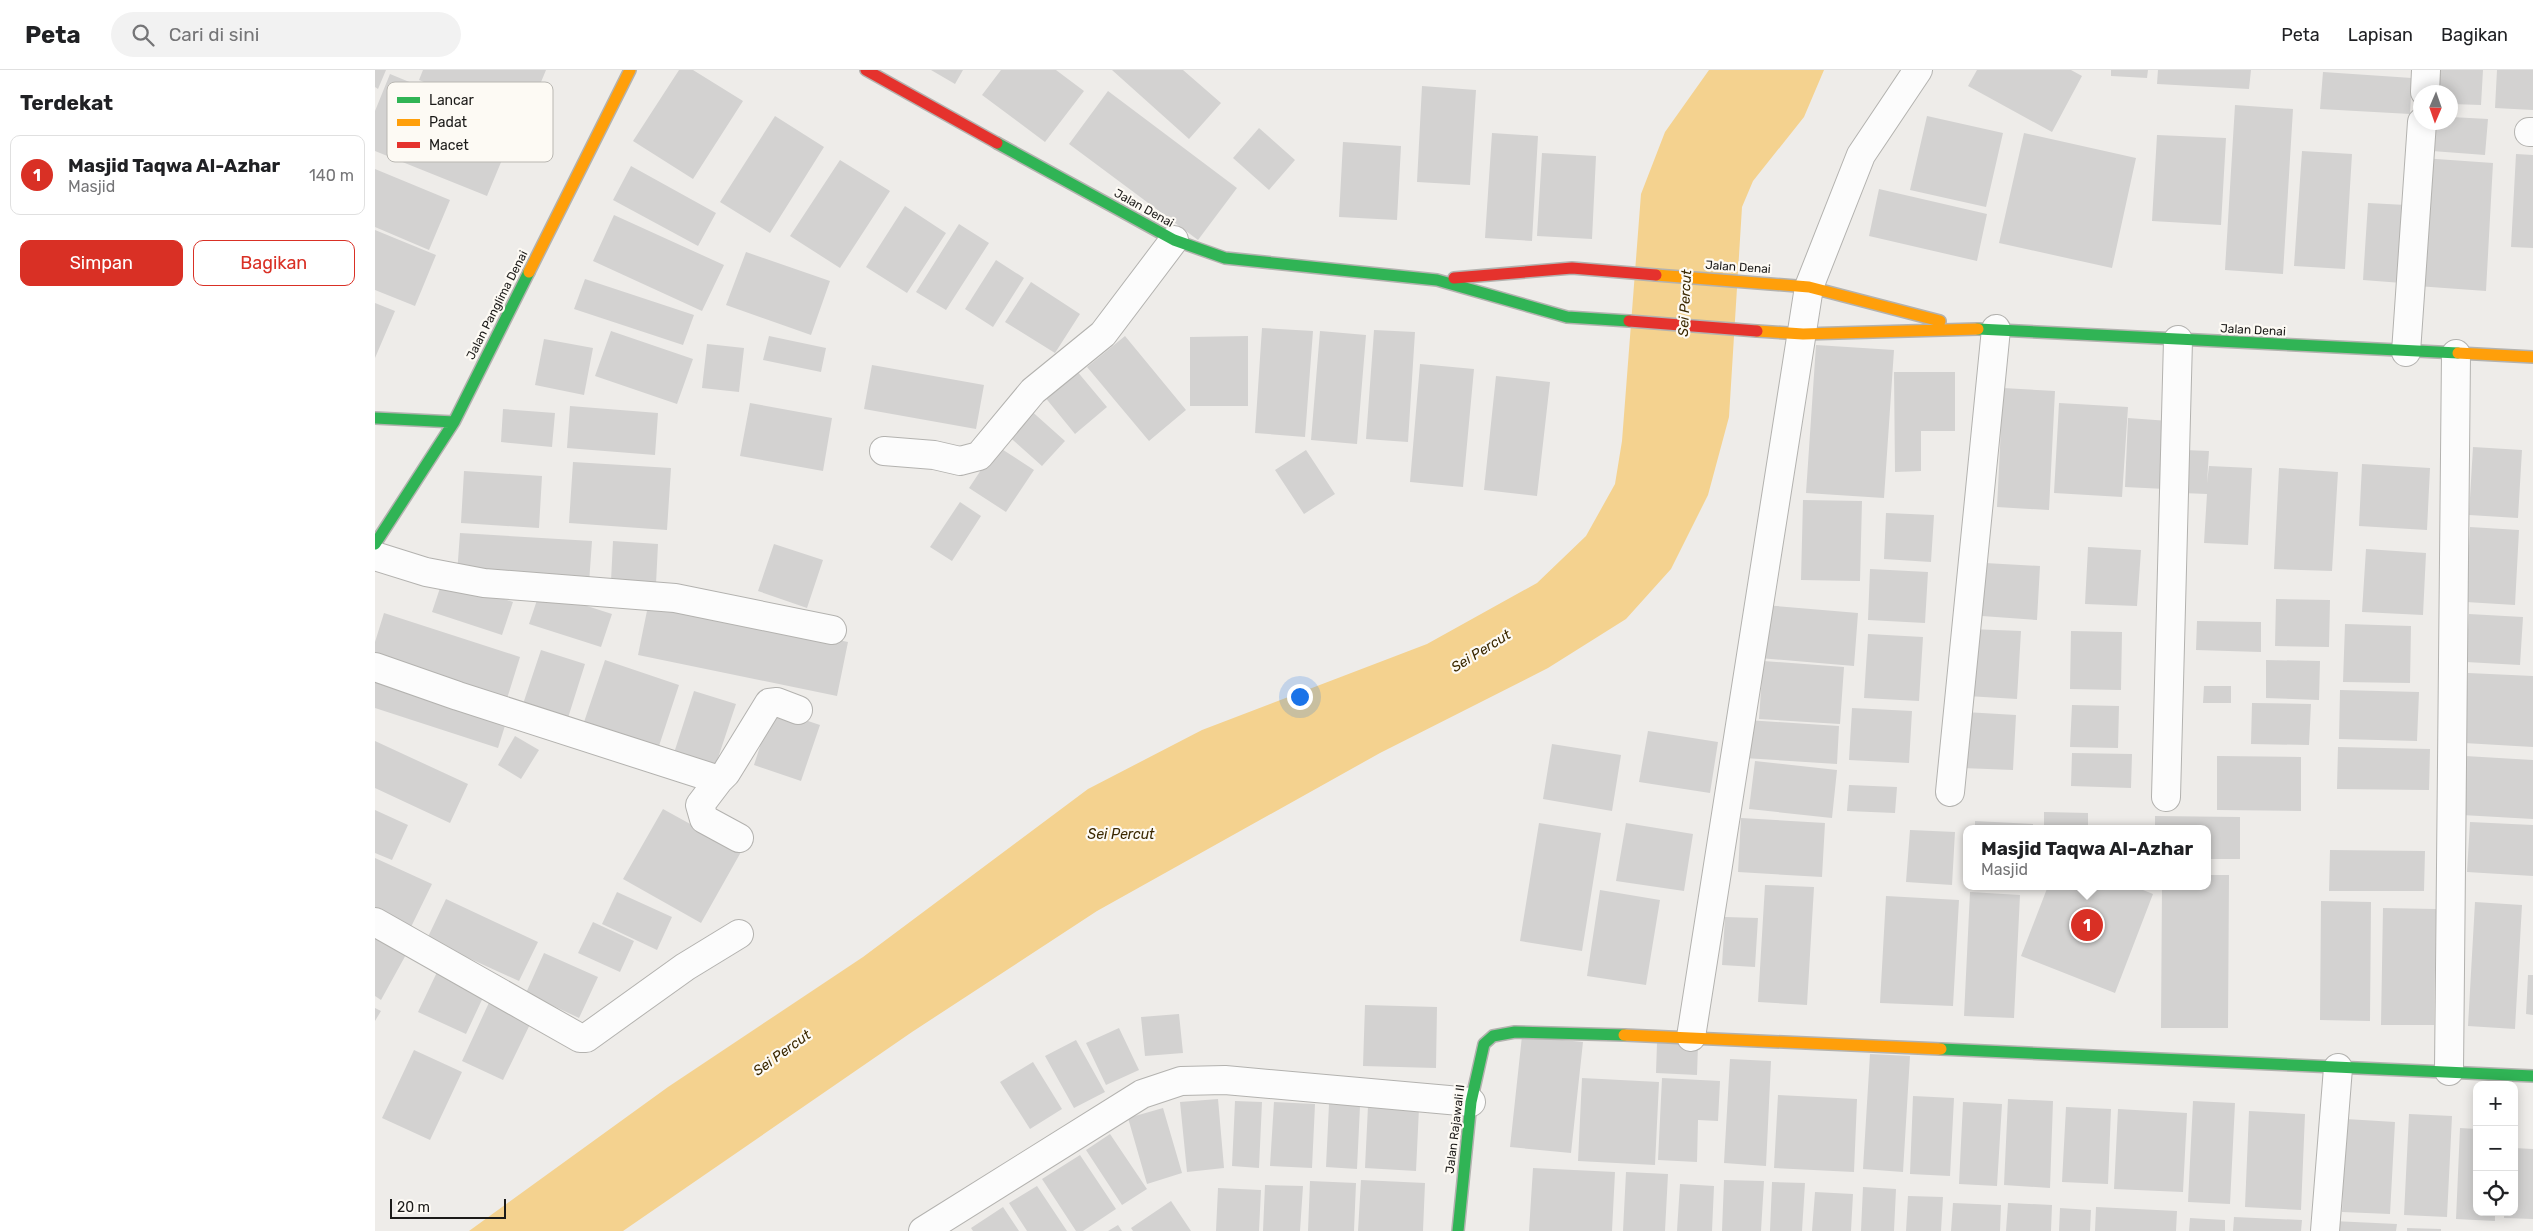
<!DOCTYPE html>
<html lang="id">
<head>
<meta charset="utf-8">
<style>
	body { margin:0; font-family:Rubik,sans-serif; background:#f2f2f2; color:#202124 }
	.controls { position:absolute; right:15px; bottom:15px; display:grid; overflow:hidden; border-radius:10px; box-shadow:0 2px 12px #0003 }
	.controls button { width:45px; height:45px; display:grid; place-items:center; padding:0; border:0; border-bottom:1px solid #e0e0e0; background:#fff; color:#202124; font:25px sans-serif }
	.compass { position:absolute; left:2038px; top:15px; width:45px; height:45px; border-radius:50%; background:#fff; box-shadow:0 2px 12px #0003; rotate:182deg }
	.scale { position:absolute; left:15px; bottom:12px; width:116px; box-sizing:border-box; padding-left:5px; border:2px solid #1b1a18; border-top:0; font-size:14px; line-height:18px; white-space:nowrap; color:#1b1a18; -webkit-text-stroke:4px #fdfaf4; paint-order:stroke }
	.you { position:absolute; left:924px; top:626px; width:18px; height:18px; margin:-12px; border:4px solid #fff; border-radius:50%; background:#1a73e8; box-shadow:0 0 0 8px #1a73e833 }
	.badge { display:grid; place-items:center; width:32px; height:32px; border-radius:50%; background:#d93025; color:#fff; font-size:16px; font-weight:700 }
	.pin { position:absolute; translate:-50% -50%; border:2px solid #fff; box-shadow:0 1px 5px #0006 }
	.popup { position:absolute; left:1588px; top:755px; width:248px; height:65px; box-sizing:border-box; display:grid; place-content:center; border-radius:10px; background:#fff; filter:drop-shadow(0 1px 4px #0005); font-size:16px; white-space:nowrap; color:#757577 }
	.popup b { font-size:19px; color:#202124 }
	.popup::after { content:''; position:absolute; left:50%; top:100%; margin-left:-10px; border:10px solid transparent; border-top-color:#fff }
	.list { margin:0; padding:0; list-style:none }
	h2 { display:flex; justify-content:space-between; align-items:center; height:65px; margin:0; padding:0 20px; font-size:21px }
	h2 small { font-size:16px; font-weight:400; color:#757577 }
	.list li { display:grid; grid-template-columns:32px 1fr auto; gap:15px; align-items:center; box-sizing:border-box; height:80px; margin:0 10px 10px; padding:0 10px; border:1px solid #e0e0e0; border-radius:10px }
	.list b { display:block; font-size:19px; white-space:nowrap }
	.list p { margin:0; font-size:16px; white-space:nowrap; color:#757577 }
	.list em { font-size:16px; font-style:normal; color:#757577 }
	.actions { display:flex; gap:10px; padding:15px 20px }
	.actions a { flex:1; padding:11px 0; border:1px solid #d93025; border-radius:10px; text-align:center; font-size:18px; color:#d93025 }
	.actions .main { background:#d93025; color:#fff }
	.icon { flex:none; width:28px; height:28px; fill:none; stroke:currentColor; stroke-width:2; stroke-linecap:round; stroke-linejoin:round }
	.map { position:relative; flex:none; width:2158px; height:1161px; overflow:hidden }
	header { display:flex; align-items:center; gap:30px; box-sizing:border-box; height:70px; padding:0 25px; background:#fff; border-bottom:1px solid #e0e0e0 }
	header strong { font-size:24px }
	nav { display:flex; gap:28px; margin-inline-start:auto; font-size:18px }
	.search { width:350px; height:45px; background:#f2f2f2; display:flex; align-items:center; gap:12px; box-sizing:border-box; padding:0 18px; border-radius:28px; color:#757577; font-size:19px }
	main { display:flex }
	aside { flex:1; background:#fff }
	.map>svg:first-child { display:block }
	.water { fill:#f4d28f }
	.building { fill:#d3d2d1 }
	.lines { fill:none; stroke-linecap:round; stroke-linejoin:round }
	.street-casing { stroke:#b3b2af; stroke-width:30 }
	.fast-casing { stroke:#b3b2af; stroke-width:14 }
	.slow-casing { stroke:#b3b2af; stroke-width:14 }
	.jam-casing { stroke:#b3b2af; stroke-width:14 }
	.street { stroke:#fcfcfc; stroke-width:28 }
	.fast { stroke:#30b455; stroke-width:11 }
	.slow { stroke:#ff9f0a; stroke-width:11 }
	.jam { stroke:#e5322d; stroke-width:11 }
	.labels { text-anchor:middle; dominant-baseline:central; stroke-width:4.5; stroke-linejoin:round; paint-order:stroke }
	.street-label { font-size:12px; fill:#1b1a18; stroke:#fdfaf4 }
	.water-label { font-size:14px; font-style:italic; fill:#3b2800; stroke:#fdfaf4 }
	.key { fill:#fdfaf4; stroke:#b9b7b2; stroke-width:1 }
	.key-label { font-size:14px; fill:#1b1a18 }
</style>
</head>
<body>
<header>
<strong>Peta</strong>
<div class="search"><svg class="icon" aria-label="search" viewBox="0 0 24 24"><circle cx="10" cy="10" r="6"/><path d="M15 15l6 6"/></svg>Cari di sini</div>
<nav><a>Peta</a><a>Lapisan</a><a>Bagikan</a></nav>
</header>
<main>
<aside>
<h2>Terdekat<small></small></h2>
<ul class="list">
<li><span class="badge">1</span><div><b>Masjid Taqwa Al-Azhar</b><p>Masjid</p></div><em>140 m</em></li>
</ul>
<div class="actions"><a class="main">Simpan</a><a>Bagikan</a></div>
</aside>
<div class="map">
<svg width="2158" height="1161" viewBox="0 0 2158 1161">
	<rect width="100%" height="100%" fill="#eeece9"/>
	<path class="water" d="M1334,0H1449L1429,47L1378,111L1367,137L1354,347L1333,425L1296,499L1251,549L1173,598L1005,683L722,841L537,962L248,1161H94L293,1017L488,887L713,719L827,660L1052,574L1162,513L1211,466L1240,414L1247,371L1266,124L1290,62Z"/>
	<path class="building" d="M0,0H11L3,19L0,17Z
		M48,0H171L149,53L44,10Z
		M304,0H318L368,31L318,109L258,71Z
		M556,0H588L580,14Z
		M626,0H681L709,21L670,72L607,25Z
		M737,0H808L846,33L814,69Z
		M1602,0H1696L1707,6L1677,62L1593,16Z
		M1736,0H1773L1772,8L1736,6Z
		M1783,0H1876L1874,19L1782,14Z
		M2054,0H2108L2106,35L2076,34V22H2053Z
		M2122,0H2158V40L2120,38Z
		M1948,2L2037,8L2035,44L1945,39Z
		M15,4L141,56L112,126L0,81V41Z
		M1047,16L1101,20L1095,115L1042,112Z
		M733,21L862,118L823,170L694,74Z
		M1860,35L1918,39L1908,204L1850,200Z
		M400,46L449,77L395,163L345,132Z
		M1552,46L1628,63L1611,137L1535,120Z
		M2076,47L2113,49L2110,85L2057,81L2058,52H2076Z
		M884,58L920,90L894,120L858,88Z
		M1117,63L1163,66L1157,171L1110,168Z
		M1649,63L1761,88L1737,198L1624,173Z
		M1782,65L1851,68L1846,155L1777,151Z
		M968,72L1026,76L1022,150L964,147Z
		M1927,81L1977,84L1970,199L1919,196Z
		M1167,83L1221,86L1217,169L1162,166Z
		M2141,84L2158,85V178L2136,177Z
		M2047,88L2118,93L2111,221L2042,216Z
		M465,90L515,121L465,198L415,166Z
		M256,96L341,143L323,176L238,130Z
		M0,99L75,130L54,180L0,157Z
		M1504,119L1612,144L1602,191L1494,166Z
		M1993,133L2031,135L2027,213L1988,210Z
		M530,136L571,163L532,223L491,197Z
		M239,145L349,195L327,241L218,191Z
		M584,154L614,173L571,240L541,222Z
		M0,160L61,185L40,236L0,220Z
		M371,182L455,211L436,265L351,235Z
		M621,190L649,208L618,257L590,239Z
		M210,209L319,245L308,275L199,239Z
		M656,212L705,244L680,283L630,252Z
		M0,233L20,241L0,288Z
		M887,258L938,261L930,367L880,363Z
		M999,260L1040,262L1033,372L991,369Z
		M236,261L318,289L302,334L220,306Z
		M945,261L991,265L982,374L936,370Z
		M394,266L451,278L446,302L388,290Z
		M750,266L811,340L774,371L712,297Z
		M873,266V336H815V267Z
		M169,269L218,278L209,325L160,315Z
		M332,274L369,278L364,322L327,318Z
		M1441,275L1519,280L1509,428L1431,423Z
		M1045,294L1099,299L1088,417L1035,412Z
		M497,295L609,315L601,359L489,339Z
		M701,300L732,337L700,364L669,326Z
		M1519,302H1580V361H1546V401L1520,402Z
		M1121,306L1175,312L1162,426L1109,420Z
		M1628,318L1680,321L1674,440L1622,437Z
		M375,333L457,348L448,401L365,386Z
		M1684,333L1753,337L1747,427L1679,423Z
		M195,336L283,343L280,385L192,378Z
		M653,338L690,371L667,396L630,363Z
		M128,339L180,343L177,377L126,372Z
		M1753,348L1794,351L1790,419L1750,417Z
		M622,376L659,400L631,442L594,418Z
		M2098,377L2147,380L2143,448L2094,445Z
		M931,380L960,424L929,444L900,400Z
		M1809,380L1834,381L1832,413L1834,396L1877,398L1873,475L1829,473L1832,424L1807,423Z
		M198,392L296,398L292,460L194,453Z
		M1987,394L2055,398L2052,460L1984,456Z
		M1904,398L1963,402L1957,501L1899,499Z
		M89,401L167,406L164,458L86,453Z
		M1428,430L1487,431L1485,511L1426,510Z
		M585,432L606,446L577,491L555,477Z
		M1511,443L1559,445L1556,492L1509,489Z
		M2095,457L2144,460L2140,535L2091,532Z
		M85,463L217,471L214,513L82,504Z
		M238,471L283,474L281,514L236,511Z
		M399,474L448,490L432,538L383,521Z
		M1713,477L1766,480L1762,536L1710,534Z
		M1991,479L2051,483L2048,545L1987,542Z
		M1610,493L1665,496L1662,550L1607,546Z
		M1495,499L1553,502L1550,553L1493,550Z
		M68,509L138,532L127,565L57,542Z
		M165,521L237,544L226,577L154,554Z
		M1901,529L1955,530L1954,577L1900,576Z
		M274,531L473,572L462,626L263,585Z
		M1389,535L1483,543L1479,596L1384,588Z
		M9,543L145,587L130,635L0,592V572Z
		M2094,544L2148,547L2145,595L2091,592Z
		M1822,551L1886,552V582L1821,580Z
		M1970,554L2036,556L2035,613L1968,612Z
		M1595,559L1646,561L1642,629L1592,626Z
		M1696,561L1747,562L1746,620L1695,619Z
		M1493,564L1548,567L1544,631L1489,628Z
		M166,580L210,594L192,651L147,637Z
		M230,590L304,615L284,676L209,652Z
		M1891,590L1945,591L1944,630L1891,628Z
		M1388,591L1469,597L1465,654L1384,649Z
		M0,603L133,646L123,678L0,638Z
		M2093,603L2158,606V677L2089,673Z
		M1829,616H1856V633H1828Z
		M1965,620L2044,622L2042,671L1964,669Z
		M319,621L361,634L340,697L299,683Z
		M1877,633L1936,634L1934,675L1876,674Z
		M1697,635L1744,636L1743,678L1695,677Z
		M1477,638L1537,641L1534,693L1474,690Z
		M397,639L445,655L426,711L379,695Z
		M1590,642L1641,645L1638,700L1587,698Z
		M1372,650L1464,656L1462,694L1369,688Z
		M1273,661L1343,672L1335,723L1264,712Z
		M140,666L164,680L146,709L123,695Z
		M0,671L93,714L75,753L0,718Z
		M1177,674L1246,685L1237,741L1168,729Z
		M1963,677L2055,679L2054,720L1962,719Z
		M1697,683L1757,684L1756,718L1696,716Z
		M1842,686L1926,687V741L1842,740Z
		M2090,686L2158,690V749L2087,745Z
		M1380,691L1462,700L1457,748L1374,739Z
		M1474,715L1522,717L1520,743L1472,741Z
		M288,739L366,782L326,853L248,809Z
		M0,740L33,755L17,790L0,783Z
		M1669,742L1713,743V759H1669Z
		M1780,746L1865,747V789H1832V759H1780Z
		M1366,748L1450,753L1447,807L1363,802Z
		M1600,751L1658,754V759H1600Z
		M2095,752L2158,755V806L2092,802Z
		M1164,753L1226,763L1207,881L1145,871Z
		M1251,753L1318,764L1309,821L1241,811Z
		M1535,760L1580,762L1577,815L1531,812Z
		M1955,780L2050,781L2049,821H1954Z
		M0,788L57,814L36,857L0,840Z
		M1832,805H1854L1853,958H1786L1787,816H1832Z
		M1390,815L1439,817L1432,935L1383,932Z
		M1673,816H1758L1778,824L1740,923L1646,886Z
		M1225,820L1285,830L1271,915L1212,906Z
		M242,822L297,847L282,880L227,854Z
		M1595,822L1645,825L1639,948L1589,946Z
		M1511,826L1584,830L1578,936L1505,933Z
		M71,829L163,872L144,911L52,869Z
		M1946,831L1996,832L1995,951L1945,950Z
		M2100,832L2147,835L2140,959L2093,956Z
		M2008,838L2061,839L2059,955H2006Z
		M1350,847L1383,848L1380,897L1347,895Z
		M218,852L259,871L245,902L203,883Z
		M0,864L33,881L6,930L0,926Z
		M169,883L223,907L204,948L151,923Z
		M64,898L112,919L91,964L43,942Z
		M2153,905H2158V945L2151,944Z
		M118,924L160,944L128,1010L87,991Z
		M990,935L1062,937L1061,998L988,996Z
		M0,938L6,941L0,951Z
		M804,944L808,983L770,986L766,947Z
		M744,958L764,1000L731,1015L711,973Z
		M1147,966L1208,972L1196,1083L1135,1077Z
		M701,970L730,1022L699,1038L670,986Z
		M1282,973L1323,975L1322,1005L1281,1003Z
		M39,980L87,1002L55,1070L7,1048Z
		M1495,984L1535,986L1528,1102L1488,1099Z
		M1355,989L1396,991L1391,1096L1349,1093Z
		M658,992L687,1039L655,1059L625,1012Z
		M1207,1008L1284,1012L1280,1095L1203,1091Z
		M1287,1008L1345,1011L1343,1051L1323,1050L1322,1092L1283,1090Z
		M1403,1025L1482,1029L1479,1102L1399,1098Z
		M1538,1026L1579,1028L1575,1106L1535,1104Z
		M843,1029L849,1098L812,1102L805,1032Z
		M1633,1029L1678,1031L1675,1118L1629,1115Z
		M860,1031L887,1032L884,1098L857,1096Z
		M1818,1031L1860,1033L1855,1134L1813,1132Z
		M899,1032L940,1034L937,1098L895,1096Z
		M1588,1032L1627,1034L1622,1116L1584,1114Z
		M954,1034L985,1036L982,1099L951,1097Z
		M993,1036L1044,1038L1041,1101L990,1098Z
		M1691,1037L1736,1039L1733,1114L1687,1112Z
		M788,1038L807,1103L772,1114L753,1048Z
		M1743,1039L1812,1043L1808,1122L1739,1119Z
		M1874,1041L1930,1044L1926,1140L1870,1137Z
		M2034,1044L2077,1046L2072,1147L2029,1145Z
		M1971,1049L2020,1052L2015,1144L1967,1142Z
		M2085,1058L2102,1059V1142H2120V1151L2081,1149Z
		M735,1064L772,1119L747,1135L711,1080Z
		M2139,1078L2158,1079V1149L2129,1148V1142H2139Z
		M705,1085L741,1139L708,1161H701L667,1109Z
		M1158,1098L1240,1102L1237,1161H1154Z
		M1251,1102L1293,1104L1290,1161H1248Z
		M986,1110L1050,1113L1048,1161H983Z
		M1349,1110L1389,1111L1386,1161H1347Z
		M935,1111L981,1113L979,1161H933Z
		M1397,1112L1430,1113L1427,1161H1395Z
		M1305,1114L1339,1116L1337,1161H1302Z
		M890,1115L928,1116L925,1161H888Z
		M662,1116L692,1161H652L634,1133Z
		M1488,1117L1521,1119L1519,1161H1486Z
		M843,1118L886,1120L884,1161H841Z
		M1440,1122L1478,1124L1476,1161H1437Z
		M1533,1126L1568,1127L1566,1161H1531Z
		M796,1131L816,1161H758L756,1158Z
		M1578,1133L1626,1135L1625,1161H1576Z
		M1633,1133L1677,1135L1676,1161H1631Z
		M628,1137L644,1161H598L596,1158Z
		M1721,1137L1802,1141L1801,1161H1720Z
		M1685,1138L1716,1140L1715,1161H1684Z
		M1859,1147L1927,1150L1926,1161H1858Z
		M1815,1148L1850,1150V1161H1814Z
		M1958,1151L2022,1154L2021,1161H1958Z
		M743,1155L747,1161H733Z
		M2032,1158L2066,1159V1161H2032Z"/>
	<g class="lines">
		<g class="street-casing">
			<path id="street" d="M2050,22L2051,0
				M2154,62H2158
				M2031,282L2047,52
				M509,381L559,385L585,391L604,386L658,321L728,264L799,170
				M0,486L51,502L109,513L300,528L457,560
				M0,597L83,626L344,710L325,735L329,749L364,768
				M344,710L351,703L394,633L402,632L423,640
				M1575,722L1621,259
				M1791,727L1803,270
				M0,852L205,968H211L310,897L364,864
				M1316,967L1434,217L1486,85L1543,0
				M2074,1001L2081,284
				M548,1161L767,1024L806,1011L850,1010L1096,1032
				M1950,1161L1963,998"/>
		</g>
		<g class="fast-casing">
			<path id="fast" d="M622,73L799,170L850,188L1062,210L1192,247L1254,251
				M1603,259L2083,283
				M0,348L79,352
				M0,474L79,352L154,202
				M1566,979L2158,1006
				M1083,1161L1096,1032L1109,974L1118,966L1140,962L1249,965"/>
		</g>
		<g class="slow-casing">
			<path id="slow" d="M154,202L255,0
				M1281,205L1434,217L1565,251
				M1382,261L1428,264L1603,259
				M2083,283L2158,287
				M1249,965L1566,979"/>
		</g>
		<g class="jam-casing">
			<path id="jam" d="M491,0L622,73
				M1079,208L1197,198L1281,205
				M1254,251L1382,261"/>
		</g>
		<use href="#street" class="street"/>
		<use href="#fast" class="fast"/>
		<use href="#slow" class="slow"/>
		<use href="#jam" class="jam"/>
	</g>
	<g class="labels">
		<g class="street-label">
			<text transform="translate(769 138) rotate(29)">Jalan Denai</text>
			<text transform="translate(1363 197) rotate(4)">Jalan Denai</text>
			<text transform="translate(122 235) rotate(-63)">Jalan Panglima Denai</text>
			<text transform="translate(1878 260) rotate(3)">Jalan Denai</text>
			<text transform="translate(1080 1059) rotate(-83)">Jalan Rajawali II</text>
		</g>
		<g class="water-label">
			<text transform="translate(1310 233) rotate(-87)">Sei Percut</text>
			<text transform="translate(1106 581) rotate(-32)">Sei Percut</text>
			<text x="746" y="764">Sei Percut</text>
			<text transform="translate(407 983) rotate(-36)">Sei Percut</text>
		</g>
	</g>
	<rect x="12" y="12" width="166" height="80" rx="8" class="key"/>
	<rect x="22" y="27" width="23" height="6" fill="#30b455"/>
	<rect x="22" y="49" width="23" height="7" fill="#ff9f0a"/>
	<rect x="22" y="72" width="23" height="6" fill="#e5322d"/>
	<g class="key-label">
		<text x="54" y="35">Lancar</text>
		<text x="54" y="57">Padat</text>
		<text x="54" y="80">Macet</text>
	</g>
</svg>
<div class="controls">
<button>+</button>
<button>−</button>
<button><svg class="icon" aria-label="locate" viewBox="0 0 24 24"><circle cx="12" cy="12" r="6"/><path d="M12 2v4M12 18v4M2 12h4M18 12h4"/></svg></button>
</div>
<svg class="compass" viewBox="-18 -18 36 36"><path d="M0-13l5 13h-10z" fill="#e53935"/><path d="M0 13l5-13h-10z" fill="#757577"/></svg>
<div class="scale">20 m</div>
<div class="you"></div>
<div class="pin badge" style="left:1712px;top:855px">1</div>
<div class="popup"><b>Masjid Taqwa Al-Azhar</b>Masjid</div>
</div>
</main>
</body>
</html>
